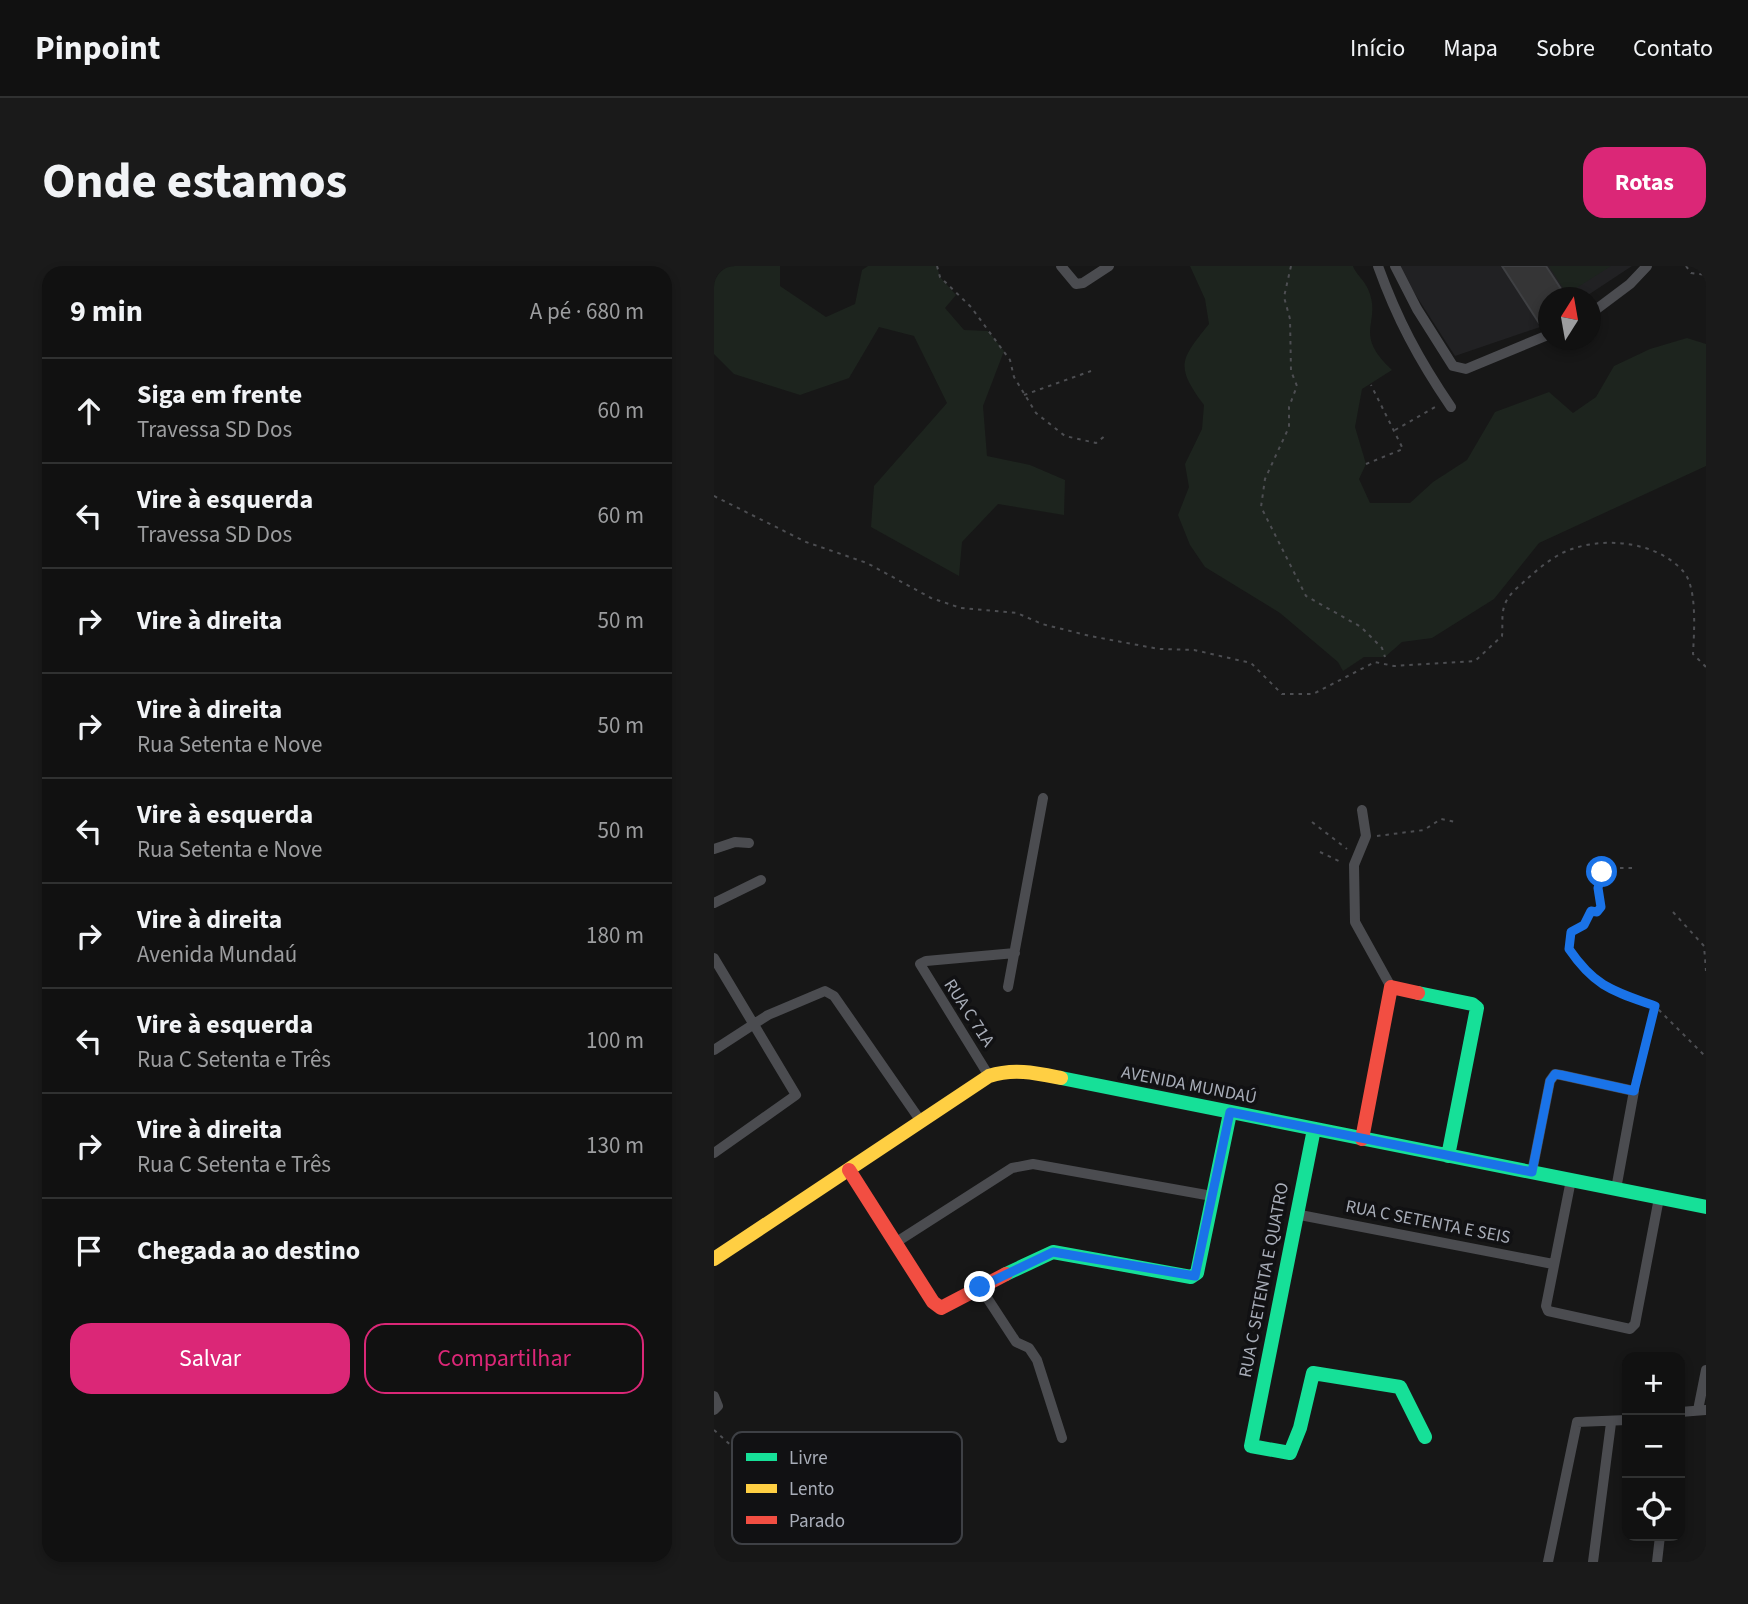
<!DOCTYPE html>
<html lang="pt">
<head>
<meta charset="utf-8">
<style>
	body { margin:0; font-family:"Source Sans 3",sans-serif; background:#1a1a1a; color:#f1f3f6 }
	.controls { position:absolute; right:21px; bottom:21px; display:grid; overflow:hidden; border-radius:14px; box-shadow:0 4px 10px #0003 }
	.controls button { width:63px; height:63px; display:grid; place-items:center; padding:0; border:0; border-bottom:2px solid #303131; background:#111; color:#f1f3f6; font:35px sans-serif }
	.compass { position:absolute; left:824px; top:21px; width:63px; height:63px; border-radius:50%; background:#111; box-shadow:0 4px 10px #0003; rotate:11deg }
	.stop { position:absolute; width:21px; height:21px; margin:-16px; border:5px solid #1a73e8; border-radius:50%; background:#fff }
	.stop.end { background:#1a73e8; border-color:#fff; box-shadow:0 2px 7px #0008 }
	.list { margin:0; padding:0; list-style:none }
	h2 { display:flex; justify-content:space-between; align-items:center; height:91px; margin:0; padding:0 28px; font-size:30px }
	h2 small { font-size:23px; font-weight:400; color:#9c9d9f }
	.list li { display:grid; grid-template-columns:46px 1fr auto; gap:21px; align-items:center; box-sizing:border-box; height:105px; padding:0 28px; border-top:2px solid #303131 }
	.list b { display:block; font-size:26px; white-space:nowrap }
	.list p { margin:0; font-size:23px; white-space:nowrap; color:#9c9d9f }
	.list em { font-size:23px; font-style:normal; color:#9c9d9f }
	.actions { display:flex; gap:14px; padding:21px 28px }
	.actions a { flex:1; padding:16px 0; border:2px solid #db2777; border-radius:21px; text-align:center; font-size:24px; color:#db2777 }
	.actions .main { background:#db2777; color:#fff }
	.icon { flex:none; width:38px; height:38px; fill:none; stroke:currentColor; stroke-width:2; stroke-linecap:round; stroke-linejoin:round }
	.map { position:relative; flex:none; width:992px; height:1296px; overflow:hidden; border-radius:21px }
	header { display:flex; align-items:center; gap:42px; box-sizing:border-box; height:98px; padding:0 35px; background:#111; border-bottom:2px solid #303131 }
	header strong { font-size:33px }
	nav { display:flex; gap:38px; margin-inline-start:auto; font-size:24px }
	.intro { display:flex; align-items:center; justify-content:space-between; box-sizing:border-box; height:168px; padding:0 42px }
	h1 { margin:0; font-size:49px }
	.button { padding:18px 32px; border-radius:21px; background:#db2777; color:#fff; font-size:24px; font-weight:700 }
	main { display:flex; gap:42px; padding:0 42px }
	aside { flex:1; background:#111; border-radius:21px; box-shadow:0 4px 10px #0003 }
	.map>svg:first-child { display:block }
	.built { fill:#212123 }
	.green { fill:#1d241e }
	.building { fill:#353536; stroke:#3f4043; stroke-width:2 }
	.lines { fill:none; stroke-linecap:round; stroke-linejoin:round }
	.path { stroke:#4d4e52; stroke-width:2; stroke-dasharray:3.5 5; stroke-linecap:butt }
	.street { stroke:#4b4c50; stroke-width:10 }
	.fast { stroke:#16e098; stroke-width:14 }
	.slow { stroke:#ffcf43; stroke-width:14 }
	.jam { stroke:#f24e42; stroke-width:14 }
	.route { stroke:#1a73e8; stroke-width:9 }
	.labels { text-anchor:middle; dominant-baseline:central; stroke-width:7; stroke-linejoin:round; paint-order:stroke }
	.street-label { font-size:18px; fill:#a8adb8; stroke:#111113 }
	.key { fill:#111113; stroke:#3e4045; stroke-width:2 }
	.key-label { font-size:19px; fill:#a8adb8 }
</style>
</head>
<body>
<header>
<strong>Pinpoint</strong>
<nav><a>Início</a><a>Mapa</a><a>Sobre</a><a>Contato</a></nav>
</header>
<div class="intro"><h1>Onde estamos</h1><a class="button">Rotas</a></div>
<main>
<aside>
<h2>9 min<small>A pé · 680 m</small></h2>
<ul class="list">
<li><svg class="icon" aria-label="ahead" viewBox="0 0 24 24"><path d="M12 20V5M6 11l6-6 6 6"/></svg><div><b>Siga em frente</b><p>Travessa SD Dos</p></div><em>60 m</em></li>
<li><svg class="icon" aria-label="left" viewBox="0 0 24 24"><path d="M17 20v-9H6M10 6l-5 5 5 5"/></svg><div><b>Vire à esquerda</b><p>Travessa SD Dos</p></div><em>60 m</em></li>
<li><svg class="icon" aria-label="right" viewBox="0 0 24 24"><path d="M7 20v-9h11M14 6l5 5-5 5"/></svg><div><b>Vire à direita</b></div><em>50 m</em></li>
<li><svg class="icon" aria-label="right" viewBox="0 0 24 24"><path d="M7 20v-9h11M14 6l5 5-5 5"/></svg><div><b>Vire à direita</b><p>Rua Setenta e Nove</p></div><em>50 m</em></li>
<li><svg class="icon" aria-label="left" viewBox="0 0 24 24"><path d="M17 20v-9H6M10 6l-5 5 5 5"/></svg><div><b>Vire à esquerda</b><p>Rua Setenta e Nove</p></div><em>50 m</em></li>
<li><svg class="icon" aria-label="right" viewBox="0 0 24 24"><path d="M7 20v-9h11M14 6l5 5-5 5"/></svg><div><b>Vire à direita</b><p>Avenida Mundaú</p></div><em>180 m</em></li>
<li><svg class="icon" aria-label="left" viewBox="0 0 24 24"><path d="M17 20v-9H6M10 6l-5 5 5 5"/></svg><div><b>Vire à esquerda</b><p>Rua C Setenta e Três</p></div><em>100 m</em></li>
<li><svg class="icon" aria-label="right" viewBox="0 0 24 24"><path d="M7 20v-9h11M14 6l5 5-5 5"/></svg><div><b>Vire à direita</b><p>Rua C Setenta e Três</p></div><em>130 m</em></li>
<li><svg class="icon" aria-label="arrive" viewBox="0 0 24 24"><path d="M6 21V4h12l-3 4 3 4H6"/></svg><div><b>Chegada ao destino</b></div></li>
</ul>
<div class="actions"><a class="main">Salvar</a><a>Compartilhar</a></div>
</aside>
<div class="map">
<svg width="992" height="1296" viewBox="0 0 992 1296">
	<rect width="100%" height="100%" fill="#171717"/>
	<path class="built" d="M683,0H918L871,31L834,32V56L826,61L741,90Z"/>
	<path class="green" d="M0,0H66V20L112,51L141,38L148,4L154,0H223L226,11L242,29L231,42L250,64L274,65L290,85L269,140L273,190L316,199L351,214L350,249L284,238L248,276L245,310L157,261L160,220L233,137L200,70L165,61L135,112L86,129L20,108L0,88Z
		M476,0H639C641,7 650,14 654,23C669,57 637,66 678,104L648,123L641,161L652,198L645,213L656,237H696L719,216L753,194L781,146L835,126L859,147L882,131L900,100L936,83L973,72L992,78V200L825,277L780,333L718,372L688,376L671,391H650L629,405L624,396L566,347L491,301L476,279L464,249L475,221L471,198L488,163L490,139C461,100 466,94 495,58L491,33Z
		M835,0H897L853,28Z"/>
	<path class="building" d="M788,0H832L853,32H835V51L825,57Z"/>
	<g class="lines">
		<path class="path" d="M223,0L226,11L257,41L296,94L300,111L322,147L351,170L382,177L392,169
			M577,0L570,31L576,53L577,105L583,120L575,141V161L551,213L547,241L592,330L647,361L668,382L671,391
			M972,0L977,7L992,9
			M310,129L377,105
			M681,164L721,141
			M652,198L689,183L657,119
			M0,230L92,276L153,297L217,332L247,342L303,347L328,358L376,370L445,383L480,384L537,397L568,428H599L661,396L680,400L761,395L788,370C789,360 787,347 791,338C795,328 804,321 812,314C826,301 843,287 861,282C895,271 943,277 968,304C984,319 980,367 979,388L992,401
			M598,556L633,583
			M663,570L710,564L727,553L742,556
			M606,586L629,597
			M918,602H897L888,606L884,622L887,641L883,646L877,645L869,659L857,666L855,683L868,701L889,721L941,740L992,791
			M959,646L990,680L992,705
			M923,813L941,741
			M0,1164L21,1183L38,1190"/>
		<path class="street" d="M347,0L362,18L369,17L395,0
			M664,0C683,53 705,94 737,141
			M681,0L703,43L739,100L752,103L834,69
			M876,48L916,18L933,0
			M648,544L652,570L640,599L641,656L677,721
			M0,583L21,576L35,577
			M0,637L47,614
			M0,692L82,829L0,887
			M294,721L329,532
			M0,784L54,749L111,725L120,730L206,854
			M275,810L206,698L212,695L301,687
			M818,906L836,815L841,808L847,809L920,825L902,923
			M857,914L832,1040L834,1045L916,1063L921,1058L945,932
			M581,948L839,998
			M181,977L298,902L319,898L498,930
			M266,1021L302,1076L315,1082L323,1094L348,1172
			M0,1130L4,1140L0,1144
			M984,1144L992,1104
			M966,1146L992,1144
			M834,1296L863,1156L913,1154
			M879,1296L897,1157
			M943,1296L946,1270"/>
		<path class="fast" d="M704,727L758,738L763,742L734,890
			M347,812L992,941
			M600,863L537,1180L576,1187L586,1162L599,1107L686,1121L711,1171
			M292,1008L339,986L477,1011L483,1007L516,847"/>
		<path class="slow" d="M0,993L275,810C300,802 322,807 347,812"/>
		<path class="jam" d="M648,873L677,721L704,727
			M135,904L219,1036L227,1042L292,1008"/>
	</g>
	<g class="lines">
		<path class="route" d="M266,1021L339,986L481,1010L516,846L818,906L836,815L841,808L847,809L920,825L941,740C899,725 881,721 855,683L857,666L870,659L877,645L883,646L887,641L884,622L888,606"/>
	</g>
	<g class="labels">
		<g class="street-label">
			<text transform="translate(255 747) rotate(57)">RUA C 71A</text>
			<text transform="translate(475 819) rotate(11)">AVENIDA MUNDAÚ</text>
			<text transform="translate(714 956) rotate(11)">RUA C SETENTA E SEIS</text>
			<text transform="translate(550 1014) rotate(-79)">RUA C SETENTA E QUATRO</text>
		</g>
	</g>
	<rect x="18" y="1166" width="230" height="112" rx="10" class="key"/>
	<rect x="32" y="1187" width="31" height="8" fill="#16e098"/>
	<rect x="32" y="1218" width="31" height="9" fill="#ffcf43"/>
	<rect x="32" y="1250" width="31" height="8" fill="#f24e42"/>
	<g class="key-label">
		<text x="75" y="1198">Livre</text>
		<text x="75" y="1229">Lento</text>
		<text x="75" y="1261">Parado</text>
	</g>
</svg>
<div class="controls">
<button>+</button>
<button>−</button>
<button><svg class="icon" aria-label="locate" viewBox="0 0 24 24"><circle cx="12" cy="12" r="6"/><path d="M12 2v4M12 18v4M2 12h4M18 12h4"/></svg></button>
</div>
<svg class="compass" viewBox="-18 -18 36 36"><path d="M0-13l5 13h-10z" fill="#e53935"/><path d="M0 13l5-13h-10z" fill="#9c9d9f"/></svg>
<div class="stop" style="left:888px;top:606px"></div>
<div class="stop end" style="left:266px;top:1021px"></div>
</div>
</main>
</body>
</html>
